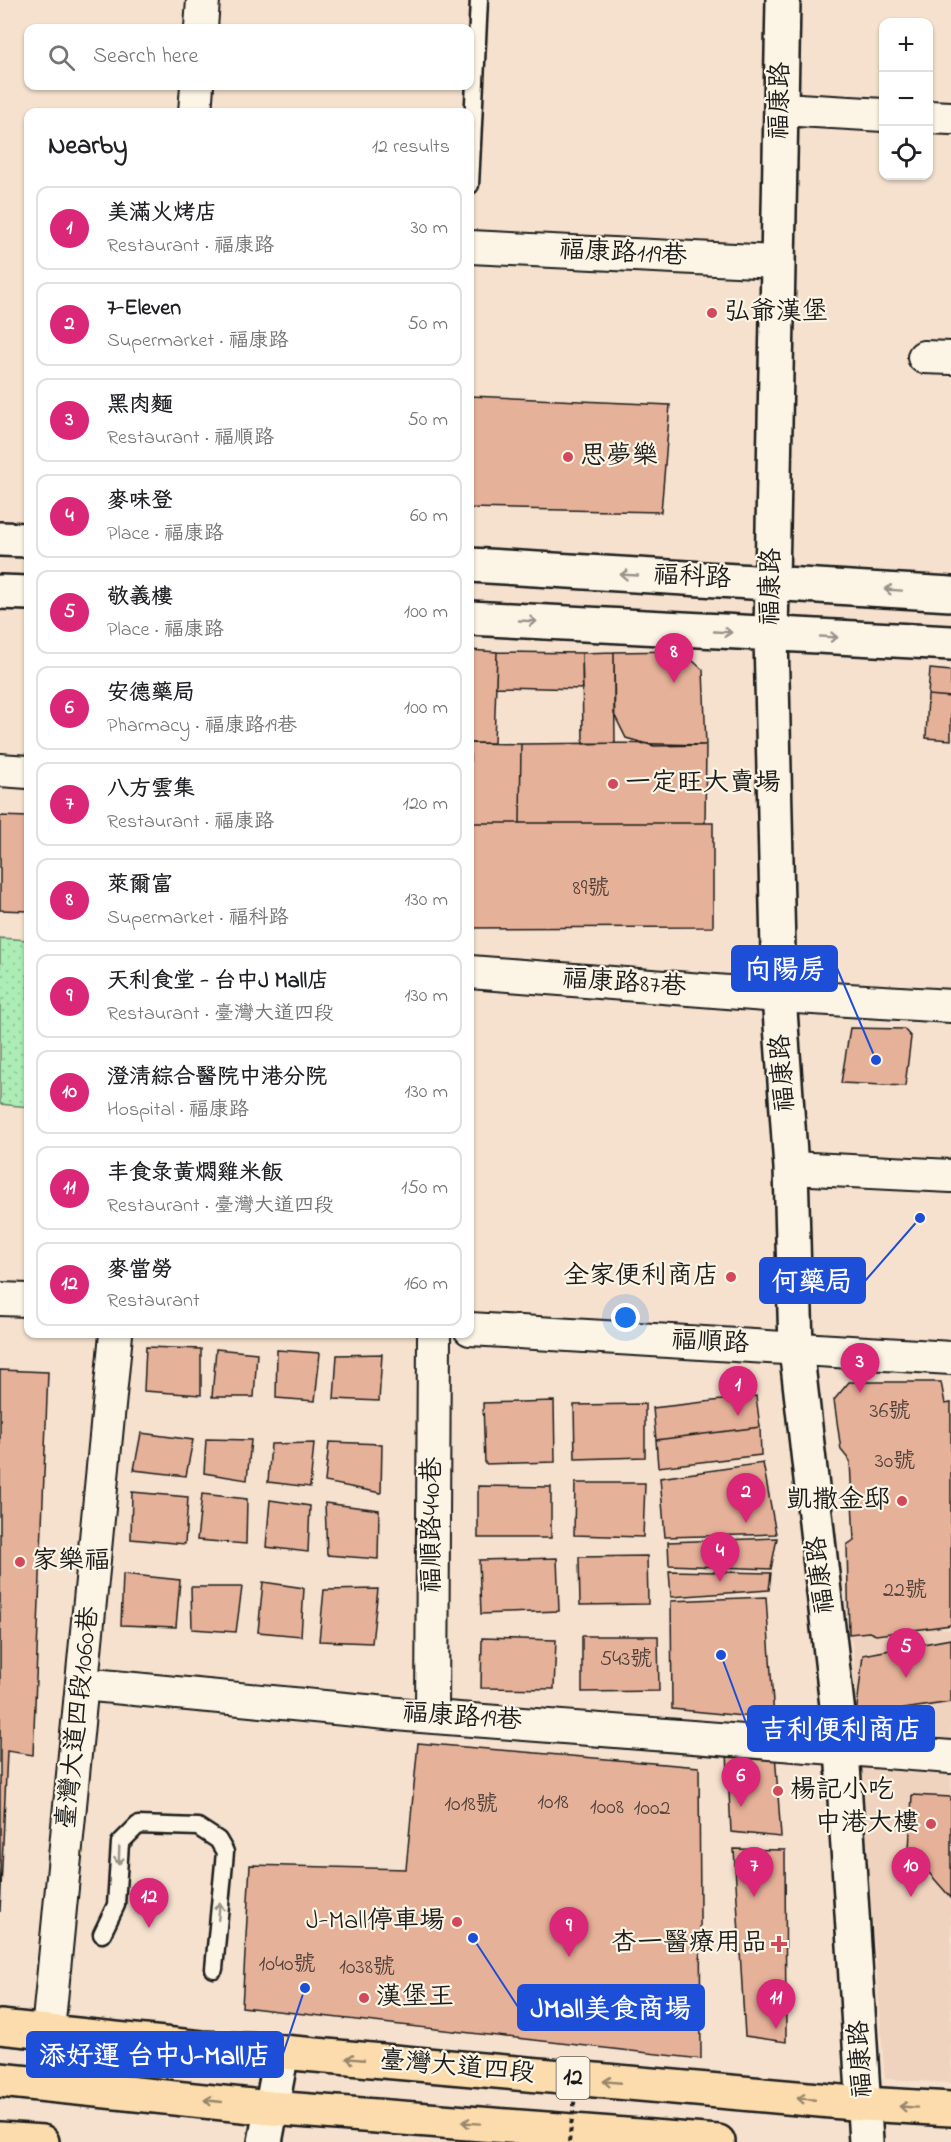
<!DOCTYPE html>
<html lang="en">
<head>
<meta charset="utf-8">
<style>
	body { margin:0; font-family:"Indie Flower","LXGW WenKai TC",sans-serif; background:#f6f6f6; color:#202124 }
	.controls { position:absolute; right:18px; top:18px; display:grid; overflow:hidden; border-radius:12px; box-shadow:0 2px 4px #0004 }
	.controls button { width:54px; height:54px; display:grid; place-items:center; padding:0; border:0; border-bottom:2px solid #e0e0e0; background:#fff; color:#202124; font:30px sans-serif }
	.you { position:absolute; left:626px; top:1318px; width:21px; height:21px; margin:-15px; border:4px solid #fff; border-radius:50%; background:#1a73e8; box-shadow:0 0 0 9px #1a73e833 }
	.badge { display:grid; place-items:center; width:39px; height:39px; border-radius:50%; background:#db2777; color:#fff; font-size:20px; font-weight:700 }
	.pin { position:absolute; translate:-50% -50px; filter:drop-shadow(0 2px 3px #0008) }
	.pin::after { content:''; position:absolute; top:32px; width:21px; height:18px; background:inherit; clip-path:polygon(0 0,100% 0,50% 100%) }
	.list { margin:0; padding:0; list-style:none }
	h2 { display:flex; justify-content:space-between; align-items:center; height:78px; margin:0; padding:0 24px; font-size:26px }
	h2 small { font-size:20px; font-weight:400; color:#757577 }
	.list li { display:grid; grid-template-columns:39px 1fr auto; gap:18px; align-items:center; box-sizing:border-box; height:84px; margin:0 12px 12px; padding:0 12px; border:2px solid #e0e0e0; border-radius:12px }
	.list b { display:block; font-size:22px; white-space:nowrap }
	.list p { margin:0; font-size:20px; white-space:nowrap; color:#757577 }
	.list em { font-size:20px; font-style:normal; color:#757577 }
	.icon { flex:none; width:33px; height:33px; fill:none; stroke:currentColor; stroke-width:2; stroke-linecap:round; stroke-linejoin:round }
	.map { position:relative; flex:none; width:951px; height:2142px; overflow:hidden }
	.search { position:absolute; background:#fff; box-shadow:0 2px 4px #0004; left:24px; top:24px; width:450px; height:66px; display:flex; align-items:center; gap:15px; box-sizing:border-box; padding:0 21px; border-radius:12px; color:#757577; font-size:22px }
	.panel { position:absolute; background:#fff; box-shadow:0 2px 4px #0004; left:24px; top:108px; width:450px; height:1230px; border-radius:12px }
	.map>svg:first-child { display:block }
	.built { fill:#f0d3be }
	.park { fill:url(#park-dots); stroke:#648468; stroke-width:1.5 }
	.building { fill:#e6b199; stroke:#1c1c1c; stroke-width:1.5 }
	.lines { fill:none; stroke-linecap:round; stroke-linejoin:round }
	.service-casing { stroke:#1c1c1c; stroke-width:21 }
	.minor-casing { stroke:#1c1c1c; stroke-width:36 }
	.tertiary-casing { stroke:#1c1c1c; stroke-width:38 }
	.primary-casing { stroke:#1c1c1c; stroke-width:38 }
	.service { stroke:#fcf5e5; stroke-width:16 }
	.minor { stroke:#fcf5e5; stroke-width:32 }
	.tertiary { stroke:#fcf5e5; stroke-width:33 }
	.primary { stroke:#fcdcac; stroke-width:33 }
	.path-bridge { stroke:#1c1c1c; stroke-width:4; stroke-dasharray:4.5 4.5; stroke-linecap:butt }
	.oneway { stroke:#97938b }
	.oneway2 { stroke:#97866b }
	.poi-dot { fill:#d1495b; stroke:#fcf5e5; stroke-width:2 }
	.labels { text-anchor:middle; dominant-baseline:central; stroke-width:4.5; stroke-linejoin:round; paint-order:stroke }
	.number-label { font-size:22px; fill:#4e413b }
	.shield { fill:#fcf5e5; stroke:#5f5d58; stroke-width:1.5 }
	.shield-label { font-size:24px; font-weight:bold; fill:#1c1c1c }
	.street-label { font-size:26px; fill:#1c1c1c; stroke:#fcf5e5 }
	.poi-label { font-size:26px; fill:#1c1c1c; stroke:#fcf5e5; text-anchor:start }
	.leader { fill:none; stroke:#1d4ed8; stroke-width:2 }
	.callout-dot { fill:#1d4ed8; stroke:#fcf5e5; stroke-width:2 }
	.callout { fill:#1d4ed8; stroke:#1d4ed8; stroke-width:2 }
	.callout-label { font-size:27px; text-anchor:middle; font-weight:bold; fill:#fff }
</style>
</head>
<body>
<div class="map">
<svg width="951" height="2142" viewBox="0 0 951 2142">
	<defs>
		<pattern id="park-dots" width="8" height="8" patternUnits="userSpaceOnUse" patternTransform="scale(1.5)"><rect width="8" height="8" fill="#acecb5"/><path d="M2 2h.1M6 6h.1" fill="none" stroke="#93ca9b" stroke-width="1.8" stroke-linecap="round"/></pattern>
	</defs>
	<rect width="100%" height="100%" fill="#f5e1ce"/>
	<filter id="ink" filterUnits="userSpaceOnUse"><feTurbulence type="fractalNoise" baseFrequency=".0167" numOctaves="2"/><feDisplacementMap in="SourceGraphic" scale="12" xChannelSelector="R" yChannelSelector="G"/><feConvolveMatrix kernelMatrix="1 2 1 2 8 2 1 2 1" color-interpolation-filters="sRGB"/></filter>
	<g filter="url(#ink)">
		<path class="built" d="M928,1627L951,1630V2083L885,2079L856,1716L853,1647L849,1634Z"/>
		<path class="park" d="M0,938L28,940V1107L0,1104Z"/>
		<path class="building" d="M470,396L670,405L661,512L470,508Z
			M470,650L497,652L494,743H470Z
			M682,651L703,670L706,745L654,746L626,738L614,714V652Z
			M497,652L582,653L583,689L496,687Z
			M614,652L615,743L583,744L582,653Z
			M930,669L951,671V697L928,695Z
			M928,695L951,697V740L926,738Z
			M470,743L521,744L520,823H470Z
			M615,743L706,745L705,823H520L521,744Z
			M0,816L28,817V911L0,910Z
			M470,823H713V927L470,928Z
			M850,1028L904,1029L911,1037L905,1086L841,1083Z
			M146,1347L201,1349V1395L144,1391Z
			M216,1349L257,1353L254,1397H212Z
			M277,1350L320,1353L315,1401L276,1398Z
			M382,1354L379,1401L334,1399L337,1355Z
			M0,1370L48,1372L33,1755L7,1751L0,1912Z
			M849,1382H941L945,1404L951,1403V1625L876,1635L869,1632L849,1634L847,1545L854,1540L850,1461L841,1450L834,1400Z
			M756,1396L760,1427L656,1440L653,1408Z
			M554,1401L555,1462L485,1464L483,1403Z
			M645,1404V1457L575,1459L574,1405Z
			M760,1427L761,1455L658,1467L656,1440Z
			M141,1433L193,1440L186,1476L134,1470Z
			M206,1439L251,1440L247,1480L204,1473Z
			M329,1442L382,1444L381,1493L325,1482Z
			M314,1443L310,1487L268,1482L271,1444Z
			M763,1463L776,1534L665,1537L660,1478Z
			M575,1483H645L643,1537L574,1535Z
			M478,1486L551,1487V1538H478Z
			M132,1492L188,1497L185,1544L131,1539Z
			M202,1494L247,1499L246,1544L197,1540Z
			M270,1500L310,1506L308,1552L266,1547Z
			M325,1503L379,1510L378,1559L327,1555Z
			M777,1538L771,1569L669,1565L668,1542Z
			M647,1556L648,1604L580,1605L579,1557Z
			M557,1558L559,1611L481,1614L479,1560Z
			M669,1571L771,1573L769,1590L671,1597Z
			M123,1574L180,1580L176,1627L121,1625Z
			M263,1582L304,1588L301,1636L258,1632Z
			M191,1587H242L236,1632L192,1629Z
			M378,1589L372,1643L319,1641L324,1590Z
			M766,1597L774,1719L672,1709L671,1601Z
			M582,1636H658L659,1691L582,1692Z
			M482,1638L556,1640L554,1689L481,1688Z
			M951,1639V1702L856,1716L863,1655Z
			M418,1743L699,1767L701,2059L242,2007L250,1865L406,1869Z
			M727,1752L775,1753L781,1837L731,1832Z
			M912,1795L951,1797V1898L909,1850Z
			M734,1849L785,1850L786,2042L745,2036Z"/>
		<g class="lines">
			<g class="service-casing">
				<path id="service" d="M470,185L479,0
					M102,1934L116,1905L120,1843L138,1825L198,1827L218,1840L225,1852L214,1969"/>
			</g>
			<g class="minor-casing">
				<path id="minor" d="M201,28L203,0
					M781,109L884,115
					M195,112L197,86
					M928,117L951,118
					M470,247L777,262
					M924,357L951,358
					M0,770L28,772
					M470,972L779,996L951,1006
					M791,1168L951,1176
					M0,1299L28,1300
					M470,1329L951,1358
					M82,1684L408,1715L951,1757
					M432,1716L434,1334
					M48,2031L116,1334"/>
			</g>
			<g class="tertiary-casing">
				<path id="tertiary" d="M783,0L771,635L779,996L791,1168L796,1348L842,1749L866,2142
					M0,539L28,540
					M470,565L951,594
					M0,592L28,593
					M470,618L951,643
					M265,2142L282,2052"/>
			</g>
			<g class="primary-casing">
				<path id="primary" d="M0,2027L202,2048L282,2052L864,2104L951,2109
					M0,2080L271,2108L718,2142
					M0,2139L42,2142"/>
			</g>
			<use href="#service" class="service"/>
			<use href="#minor" class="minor"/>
			<use href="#tertiary" class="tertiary"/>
			<use href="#primary" class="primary"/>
			<path class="path-bridge" d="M569,2142L580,2058"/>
		</g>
		<defs><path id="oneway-shaft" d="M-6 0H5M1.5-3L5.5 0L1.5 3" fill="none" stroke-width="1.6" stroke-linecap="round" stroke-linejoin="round" transform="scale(1.5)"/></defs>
		<g class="oneway">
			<use href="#oneway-shaft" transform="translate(629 575) rotate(-177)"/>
			<use href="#oneway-shaft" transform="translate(893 590) rotate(-176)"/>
			<use href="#oneway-shaft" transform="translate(528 621) rotate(3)"/>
			<use href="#oneway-shaft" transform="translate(723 632) rotate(3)"/>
			<use href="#oneway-shaft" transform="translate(829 637) rotate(3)"/>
			<use href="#oneway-shaft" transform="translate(119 1856) rotate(92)"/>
			<use href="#oneway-shaft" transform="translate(219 1911) rotate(-85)"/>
		</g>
		<g class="oneway2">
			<use href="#oneway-shaft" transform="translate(355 2059) rotate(-175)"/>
			<use href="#oneway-shaft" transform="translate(612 2082) rotate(-175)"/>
			<use href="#oneway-shaft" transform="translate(806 2099) rotate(-175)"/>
			<use href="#oneway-shaft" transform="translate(213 2101) rotate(-174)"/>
			<use href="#oneway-shaft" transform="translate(908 2107) rotate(-176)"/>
			<use href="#oneway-shaft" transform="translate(471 2123) rotate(-176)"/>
		</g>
	</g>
	<g class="poi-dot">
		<circle cx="712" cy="313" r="6"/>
		<circle cx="568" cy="457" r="6"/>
		<circle cx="613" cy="784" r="6"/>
		<circle cx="731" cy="1277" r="6"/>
		<circle cx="902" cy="1501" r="6"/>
		<circle cx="20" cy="1562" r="6"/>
		<circle cx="778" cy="1791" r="6"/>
		<circle cx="931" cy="1824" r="6"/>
		<circle cx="457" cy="1922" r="6"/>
		<path d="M776 1935h6v6h6v6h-6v6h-6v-6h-6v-6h6z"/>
		<circle cx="364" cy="1998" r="6"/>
	</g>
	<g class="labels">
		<g class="number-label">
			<text x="591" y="889">89號</text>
			<text x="890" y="1412">36號</text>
			<text x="895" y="1462">30號</text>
			<text x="905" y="1591">22號</text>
			<text x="626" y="1660">543號</text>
			<text x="553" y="1803">1018</text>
			<text x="471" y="1805">1018號</text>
			<text x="607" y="1808">1008</text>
			<text x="652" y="1809">1002</text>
			<text x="287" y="1965">1040號</text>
			<text x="367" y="1968">1038號</text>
		</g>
		<rect class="shield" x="556.5" y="2057" width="33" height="42" rx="4.5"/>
		<g class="shield-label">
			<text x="573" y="2078">12</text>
		</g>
		<g class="street-label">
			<text transform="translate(781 101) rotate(-89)">福康路</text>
			<text transform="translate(623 254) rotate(3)">福康路119巷</text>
			<text transform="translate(692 578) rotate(3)">福科路</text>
			<text transform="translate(772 587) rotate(-89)">福康路</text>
			<text transform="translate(624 984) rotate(4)">福康路87巷</text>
			<text transform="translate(784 1073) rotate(-94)">福康路</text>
			<text transform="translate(710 1343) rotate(3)">福順路</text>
			<text transform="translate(433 1525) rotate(-90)">福順路440巷</text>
			<text transform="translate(822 1575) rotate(-97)">福康路</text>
			<text transform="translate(79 1718) rotate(-84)">臺灣大道四段1060巷</text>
			<text transform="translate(462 1718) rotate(4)">福康路19巷</text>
			<text transform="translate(862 2059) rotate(-93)">福康路</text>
			<text transform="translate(457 2068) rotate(5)">臺灣大道四段</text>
		</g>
		<g class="poi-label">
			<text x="724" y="313">弘爺漢堡</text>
			<text x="580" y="457">思夢樂</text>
			<text x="625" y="784">一定旺大賣場</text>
			<text x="719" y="1277" text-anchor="end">全家便利商店</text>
			<text x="890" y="1501" text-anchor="end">凱撒金邸</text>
			<text x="32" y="1562">家樂福</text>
			<text x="790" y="1791">楊記小吃</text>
			<text x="919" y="1824" text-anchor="end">中港大樓</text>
			<text x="445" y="1922" text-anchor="end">J-Mall停車場</text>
			<text x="767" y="1944" text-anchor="end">杏一醫療用品</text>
			<text x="376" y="1998">漢堡王</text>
		</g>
	</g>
	<path class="leader" d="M876 1060L837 968M920 1218L865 1281M721 1655L748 1728M473 1938L518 2007M305 1988L283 2054"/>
	<g class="callout-dot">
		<circle cx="876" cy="1060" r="6"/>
		<circle cx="920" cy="1218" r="6"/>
		<circle cx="721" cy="1655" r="6"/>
		<circle cx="473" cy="1938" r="6"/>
		<circle cx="305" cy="1988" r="6"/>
	</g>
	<g class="callout">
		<rect x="732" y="946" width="105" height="45" rx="6"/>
		<rect x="760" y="1258" width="105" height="45" rx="6"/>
		<rect x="748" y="1706" width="186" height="45" rx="6"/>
		<rect x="518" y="1985" width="186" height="45" rx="6"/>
		<rect x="27" y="2032" width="256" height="45" rx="6"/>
	</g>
	<g class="callout-label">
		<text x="785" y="978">向陽房</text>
		<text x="812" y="1290">何藥局</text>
		<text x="841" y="1738">吉利便利商店</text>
		<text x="611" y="2017">JMall美食商場</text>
		<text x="155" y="2064">添好運 台中J-Mall店</text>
	</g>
</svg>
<div class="controls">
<button>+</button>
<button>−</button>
<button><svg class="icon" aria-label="locate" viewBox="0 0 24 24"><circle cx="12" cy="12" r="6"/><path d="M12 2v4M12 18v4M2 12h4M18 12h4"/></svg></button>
</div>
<div class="you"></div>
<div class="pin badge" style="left:738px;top:1416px">1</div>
<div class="pin badge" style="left:746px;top:1523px">2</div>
<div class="pin badge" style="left:860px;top:1393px">3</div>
<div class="pin badge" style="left:720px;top:1582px">4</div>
<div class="pin badge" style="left:906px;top:1678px">5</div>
<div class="pin badge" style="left:741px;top:1807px">6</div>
<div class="pin badge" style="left:754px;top:1897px">7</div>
<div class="pin badge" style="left:674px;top:683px">8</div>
<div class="pin badge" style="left:569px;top:1957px">9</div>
<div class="pin badge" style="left:911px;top:1897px">10</div>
<div class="pin badge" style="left:776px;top:2029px">11</div>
<div class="pin badge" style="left:149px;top:1928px">12</div>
<div class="search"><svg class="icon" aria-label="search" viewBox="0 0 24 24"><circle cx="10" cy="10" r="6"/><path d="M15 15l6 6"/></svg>Search here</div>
<section class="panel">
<h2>Nearby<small>12 results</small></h2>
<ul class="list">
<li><span class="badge">1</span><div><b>美滿火烤店</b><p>Restaurant · 福康路</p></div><em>30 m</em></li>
<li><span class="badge">2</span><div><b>7-Eleven</b><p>Supermarket · 福康路</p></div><em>50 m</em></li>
<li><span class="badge">3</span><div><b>黑肉麵</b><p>Restaurant · 福順路</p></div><em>50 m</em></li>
<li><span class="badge">4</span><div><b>麥味登</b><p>Place · 福康路</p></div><em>60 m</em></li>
<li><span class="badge">5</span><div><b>敬義樓</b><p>Place · 福康路</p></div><em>100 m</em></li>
<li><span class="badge">6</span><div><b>安德藥局</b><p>Pharmacy · 福康路19巷</p></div><em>100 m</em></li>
<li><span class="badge">7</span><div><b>八方雲集</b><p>Restaurant · 福康路</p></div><em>120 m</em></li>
<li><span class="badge">8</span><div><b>萊爾富</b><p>Supermarket · 福科路</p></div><em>130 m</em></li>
<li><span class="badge">9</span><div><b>天利食堂 - 台中J Mall店</b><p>Restaurant · 臺灣大道四段</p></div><em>130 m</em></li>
<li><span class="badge">10</span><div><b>澄清綜合醫院中港分院</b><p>Hospital · 福康路</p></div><em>130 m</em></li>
<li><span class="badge">11</span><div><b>丰食彔黃燜雞米飯</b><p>Restaurant · 臺灣大道四段</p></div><em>150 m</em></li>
<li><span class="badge">12</span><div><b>麥當勞</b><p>Restaurant</p></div><em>160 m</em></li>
</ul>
</section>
</div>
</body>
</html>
